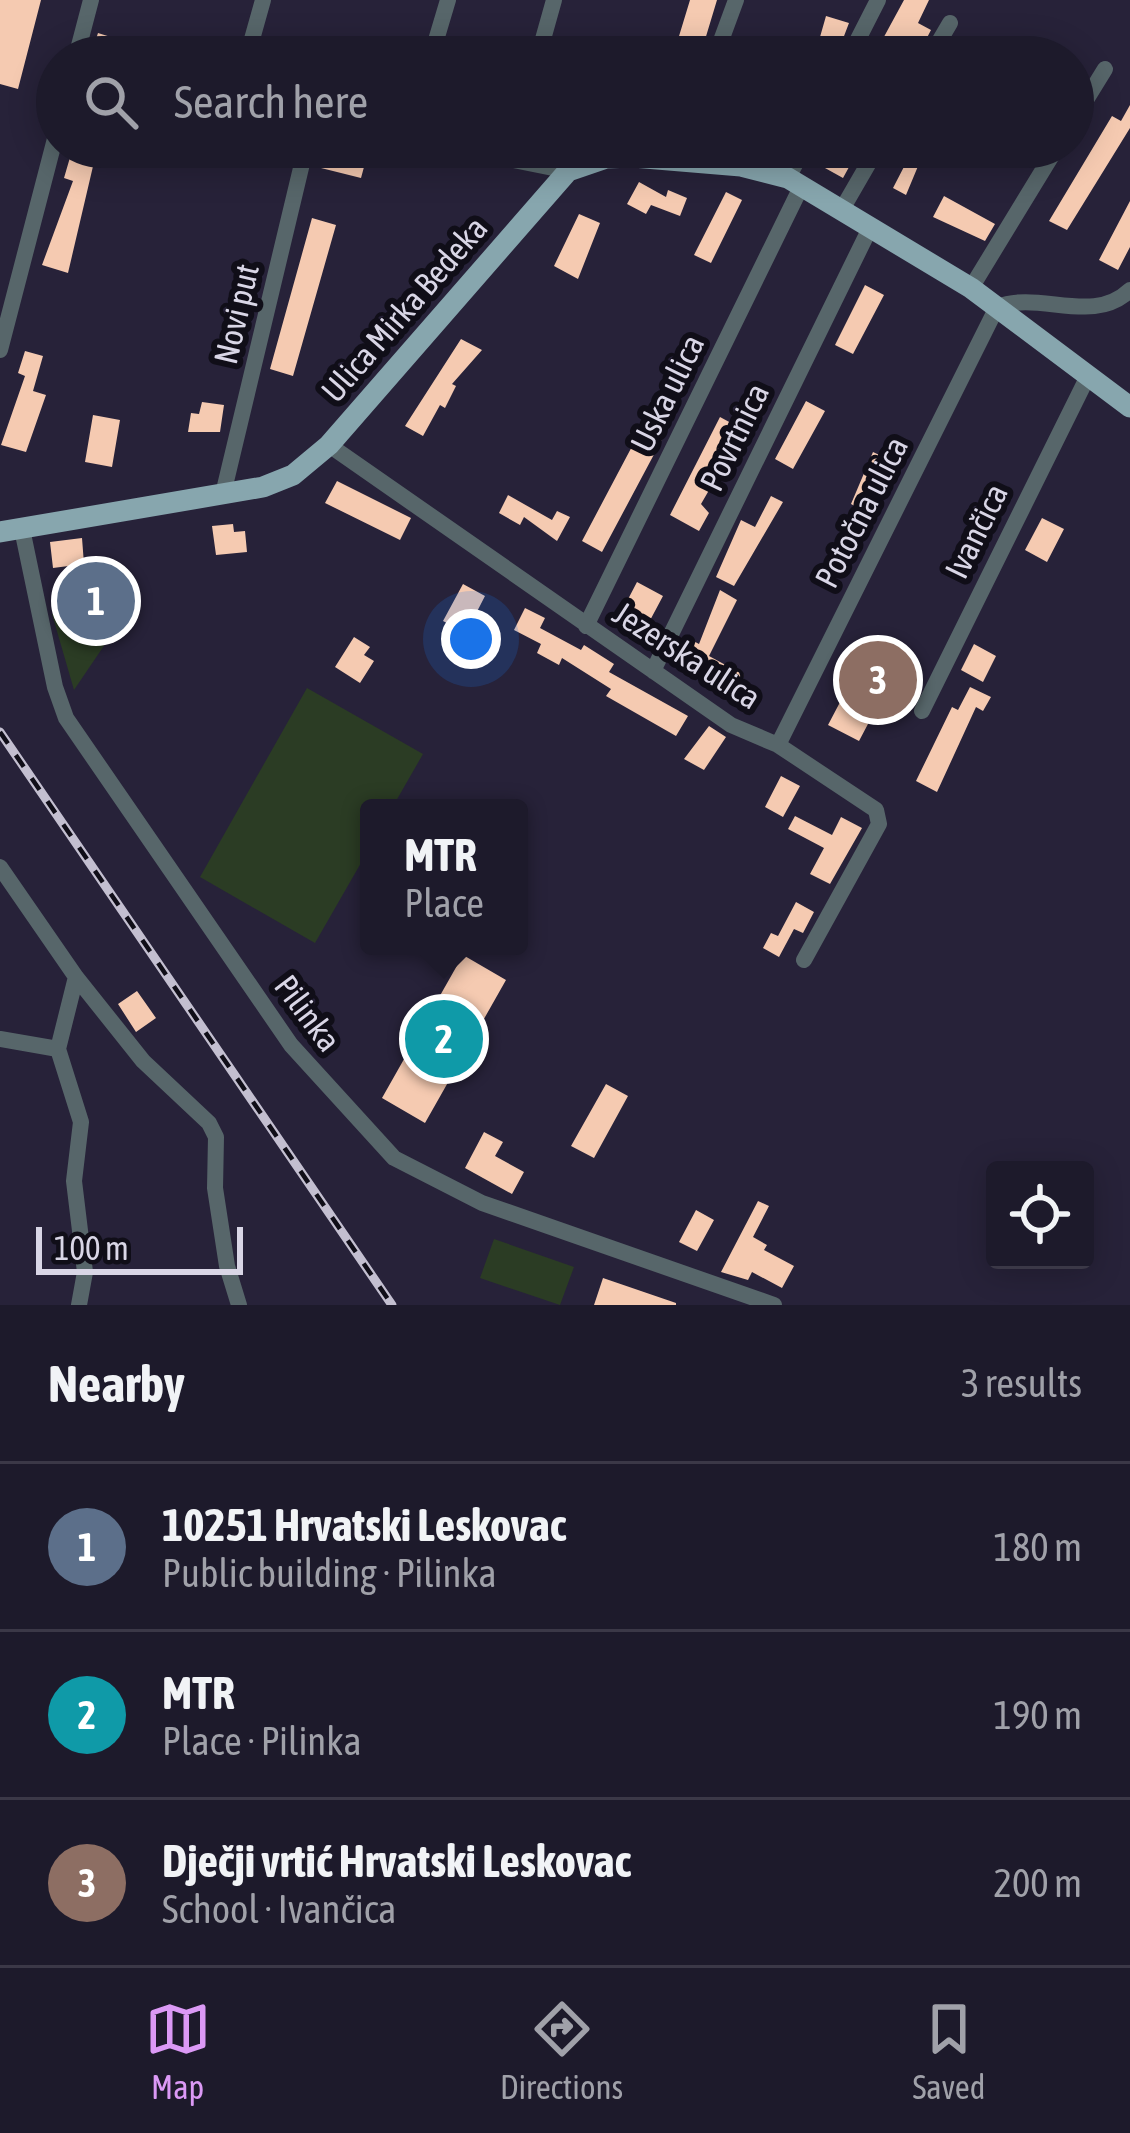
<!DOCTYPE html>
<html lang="en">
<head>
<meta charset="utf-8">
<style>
	body { margin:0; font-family:"Asap Condensed",sans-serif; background:#2a2737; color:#f1f3f6 }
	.controls { position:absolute; right:36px; bottom:36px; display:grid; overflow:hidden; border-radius:12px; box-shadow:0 6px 30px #0003 }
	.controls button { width:108px; height:108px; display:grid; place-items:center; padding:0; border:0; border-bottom:3px solid #3b3847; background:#1d1a2b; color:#f1f3f6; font:60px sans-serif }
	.scale { position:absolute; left:36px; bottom:30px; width:207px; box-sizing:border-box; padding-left:12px; border:6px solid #d9d6e6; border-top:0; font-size:33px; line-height:42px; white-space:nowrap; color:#d9d6e6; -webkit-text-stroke:9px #100e18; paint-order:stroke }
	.you { position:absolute; left:471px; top:639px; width:42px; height:42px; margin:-30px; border:9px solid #fff; border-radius:50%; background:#1a73e8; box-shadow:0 0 0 18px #1a73e833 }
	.badge { display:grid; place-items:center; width:78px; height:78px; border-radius:50%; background:#db99f5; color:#fff; font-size:39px; font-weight:700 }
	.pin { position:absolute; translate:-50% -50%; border:6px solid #fff; box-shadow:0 3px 12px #0006 }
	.popup { position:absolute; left:360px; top:799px; width:168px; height:156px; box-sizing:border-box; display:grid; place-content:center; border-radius:12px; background:#1d1a2b; filter:drop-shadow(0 3px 9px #0005); font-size:39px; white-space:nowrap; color:#a0a1a9 }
	.popup b { font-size:45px; color:#f1f3f6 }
	.popup::after { content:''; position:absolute; left:50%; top:100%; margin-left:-24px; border:24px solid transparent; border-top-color:#1d1a2b }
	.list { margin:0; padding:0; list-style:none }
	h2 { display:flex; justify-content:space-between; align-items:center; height:156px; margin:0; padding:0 48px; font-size:51px }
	h2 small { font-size:39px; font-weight:400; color:#a0a1a9 }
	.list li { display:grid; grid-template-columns:78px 1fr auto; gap:36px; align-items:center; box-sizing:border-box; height:168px; padding:0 48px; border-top:3px solid #3b3847 }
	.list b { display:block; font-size:45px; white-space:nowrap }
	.list p { margin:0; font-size:39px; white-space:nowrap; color:#a0a1a9 }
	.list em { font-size:39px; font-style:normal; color:#a0a1a9 }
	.icon { flex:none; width:66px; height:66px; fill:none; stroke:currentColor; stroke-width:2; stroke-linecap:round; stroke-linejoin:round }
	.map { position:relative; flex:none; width:1130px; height:1305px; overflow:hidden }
	.search { position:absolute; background:#1d1a2b; box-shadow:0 6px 30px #0003; left:36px; right:36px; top:36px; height:132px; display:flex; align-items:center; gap:30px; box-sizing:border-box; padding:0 42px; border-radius:66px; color:#a0a1a9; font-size:45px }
	.sheet { height:660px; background:#1d1a2b }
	nav { display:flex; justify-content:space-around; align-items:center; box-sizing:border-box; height:168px; border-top:3px solid #3b3847; background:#1d1a2b; font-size:33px; color:#a0a1a9 }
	nav a { display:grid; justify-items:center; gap:6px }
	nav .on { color:#db99f5 }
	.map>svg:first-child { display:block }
	.green { fill:#2b3c24 }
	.building { fill:#f5cab1 }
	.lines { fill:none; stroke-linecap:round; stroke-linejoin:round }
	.minor { stroke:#57666a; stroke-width:16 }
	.major { stroke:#87a6ae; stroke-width:21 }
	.rail-casing { stroke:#c3bfd0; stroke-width:9 }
	.rail { stroke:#100e18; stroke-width:4.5; stroke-dasharray:14; stroke-linecap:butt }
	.labels { text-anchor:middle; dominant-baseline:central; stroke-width:12; stroke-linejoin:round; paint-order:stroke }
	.street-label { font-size:33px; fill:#d9d6e6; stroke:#100e18 }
</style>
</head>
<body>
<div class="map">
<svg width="1130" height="1305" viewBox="0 0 1130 1305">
	<rect width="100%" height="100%" fill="#272239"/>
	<path class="green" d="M78,612L83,629L116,628L74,690L52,614Z
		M307,688L423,754L392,808H369V849L315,943L200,877Z
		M494,1239L574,1267L560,1305L480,1278Z"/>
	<path class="building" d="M0,0H41L18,89L0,84Z
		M690,0H717L701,53L676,46Z
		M904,0H929L918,23L931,30L917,57H873Z
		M826,16L849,23L841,44L833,42L826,57H800L809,39L818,44Z
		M98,33L133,44L135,36L158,42L184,57H90Z
		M1130,105V128L1067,230L1049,221L1112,116L1121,121Z
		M326,147L367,156L361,178L321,168Z
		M824,147H860L843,178L816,163Z
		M891,147H926L906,195L893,188L908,159Z
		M71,154L94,162L68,273L42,265L73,181L64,178Z
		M639,182L666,197L668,190L687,198L680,216L651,205L646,214L627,204Z
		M726,192L742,200L711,263L694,255Z
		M944,196L995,224L985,241L933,217Z
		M1130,201V247L1118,270L1099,260Z
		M579,214L600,223L578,279L554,266Z
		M312,218L336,225L293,376L270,369Z
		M865,285L884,295L853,354L835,345Z
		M461,339L482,350L452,384L456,386L445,408L440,405L423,436L405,426Z
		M25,351L43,356L33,391L46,395L26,452L1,445L25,376L18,373Z
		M806,401L825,411L793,469L775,459Z
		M202,402L224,405L220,432H188L191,413L199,414Z
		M93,415L120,420L112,467L85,462Z
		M720,417L744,430L701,504L709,513L699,531L670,515Z
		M646,420L667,430L602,552L582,541Z
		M873,452L892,461L870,514L851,504Z
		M337,481L411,518L400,540L325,503Z
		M508,495L552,520L557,511L570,517L557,541L524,517L520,525L499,513Z
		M771,496L783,502L734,586L716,577L741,520L755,527Z
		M1042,518L1064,529L1047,562L1025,550Z
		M233,524L234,532L245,531L247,552L216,555L212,526Z
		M82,538L84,564L53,568L50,542Z
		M109,575L114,625L83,628L77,578Z
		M637,582L663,596L647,626L635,620L639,613L625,605Z
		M463,584L485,596L466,633L443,621Z
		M720,590L737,600L709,656L744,675L732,696L674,660L686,637L699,644Z
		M525,608L545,618L540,628L581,650L584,645L614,664L609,672L688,716L676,736L606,696L611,689L562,658L559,665L537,653L541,644L514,630Z
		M354,637L370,647L364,655L374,661L360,683L335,667Z
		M974,644L996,656L983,682L961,670Z
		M880,656L904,669L893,691L887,688L859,741L828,725L858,668L870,675Z
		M970,687L991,697L983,711L976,707L937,792L916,781L952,707L958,710Z
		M709,726L726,737L704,770L684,759Z
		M781,776L800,786L783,817L765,807Z
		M795,816L832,835L841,817L862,828L830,884L810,874L824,848L788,829Z
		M796,902L814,912L803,933L794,929L779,957L763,948L771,933L778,936Z
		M463,955L506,980L425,1123L382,1098Z
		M137,991L156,1018L136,1032L118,1004Z
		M606,1084L628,1096L594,1158L571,1146Z
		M484,1132L503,1142L495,1156L524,1172L512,1194L465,1168Z
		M758,1201L769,1206L753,1237L767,1245L764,1250L794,1266L782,1288L752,1272L748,1280L721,1272Z
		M696,1210L714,1220L697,1251L679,1242Z
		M603,1278L676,1303V1305H594Z"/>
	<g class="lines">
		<path class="minor" d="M76,57L91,0
			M247,57L263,0
			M431,57L448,0
			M538,57L554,0
			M715,57L736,0
			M849,57L878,0
			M930,57L950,23
			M1073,121L1105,69
			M450,147L568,171
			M788,178L804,147
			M841,211L878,147
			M971,288L1057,147
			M0,350L57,131
			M329,445L731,725L778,745L876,810L879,824L804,960
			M223,494L306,147
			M22,529L55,687L66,718L291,1045L394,1158L482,1203L774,1305
			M586,626L801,187
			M653,671L870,228
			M922,711L1087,378
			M778,745L997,307C1040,290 1092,326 1130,290
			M0,867L76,977L143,1061L209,1123L216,1137L215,1188L227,1266L239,1305
			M76,977L58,1049L81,1122L74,1181L85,1272L79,1305
			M0,1039L58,1049"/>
		<path class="major" d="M0,532L263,487L293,475L329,445L568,171L606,158L633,157L741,166L788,178L971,288L1130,407"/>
		<g class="rail-casing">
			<path id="rail" d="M0,732L392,1305"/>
		</g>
		<use href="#rail" class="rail"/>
	</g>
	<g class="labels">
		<g class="street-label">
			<text transform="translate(404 309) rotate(-49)">Ulica Mirka Bedeka</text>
			<text transform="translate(236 314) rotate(-77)">Novi put</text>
			<text transform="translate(667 393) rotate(-64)">Uska ulica</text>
			<text transform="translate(734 437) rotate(-64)">Povrtnica</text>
			<text transform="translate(861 512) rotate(-63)">Potočna ulica</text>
			<text transform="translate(976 531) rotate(-64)">Ivančica</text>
			<text transform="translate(687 655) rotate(33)">Jezerska ulica</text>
			<text transform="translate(308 1013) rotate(53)">Pilinka</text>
		</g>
	</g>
</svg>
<div class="controls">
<button><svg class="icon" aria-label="locate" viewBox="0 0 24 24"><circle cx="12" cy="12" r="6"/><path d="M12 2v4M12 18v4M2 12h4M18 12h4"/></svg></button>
</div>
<div class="scale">100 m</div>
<div class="you"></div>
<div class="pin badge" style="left:96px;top:601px;background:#5c6f8a">1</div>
<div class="pin badge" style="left:444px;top:1039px;background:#0f9aa8">2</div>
<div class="popup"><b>MTR</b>Place</div>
<div class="pin badge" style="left:878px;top:680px;background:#8d6e63">3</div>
<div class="search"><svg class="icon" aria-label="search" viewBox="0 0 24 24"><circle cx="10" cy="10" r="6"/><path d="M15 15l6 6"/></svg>Search here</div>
</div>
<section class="sheet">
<h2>Nearby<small>3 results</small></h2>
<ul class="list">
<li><span class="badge" style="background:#5c6f8a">1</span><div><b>10251 Hrvatski Leskovac</b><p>Public building · Pilinka</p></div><em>180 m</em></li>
<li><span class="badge" style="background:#0f9aa8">2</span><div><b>MTR</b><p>Place · Pilinka</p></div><em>190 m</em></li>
<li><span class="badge" style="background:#8d6e63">3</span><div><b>Dječji vrtić Hrvatski Leskovac</b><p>School · Ivančica</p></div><em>200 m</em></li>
</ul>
</section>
<nav>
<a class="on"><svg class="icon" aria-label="map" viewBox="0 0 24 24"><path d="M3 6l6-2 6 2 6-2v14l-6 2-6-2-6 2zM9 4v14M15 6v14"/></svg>Map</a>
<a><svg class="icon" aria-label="directions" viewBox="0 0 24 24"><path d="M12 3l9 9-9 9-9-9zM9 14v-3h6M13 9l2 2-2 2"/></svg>Directions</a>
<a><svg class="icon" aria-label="saved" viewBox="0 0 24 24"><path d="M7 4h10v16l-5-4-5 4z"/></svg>Saved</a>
</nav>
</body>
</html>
